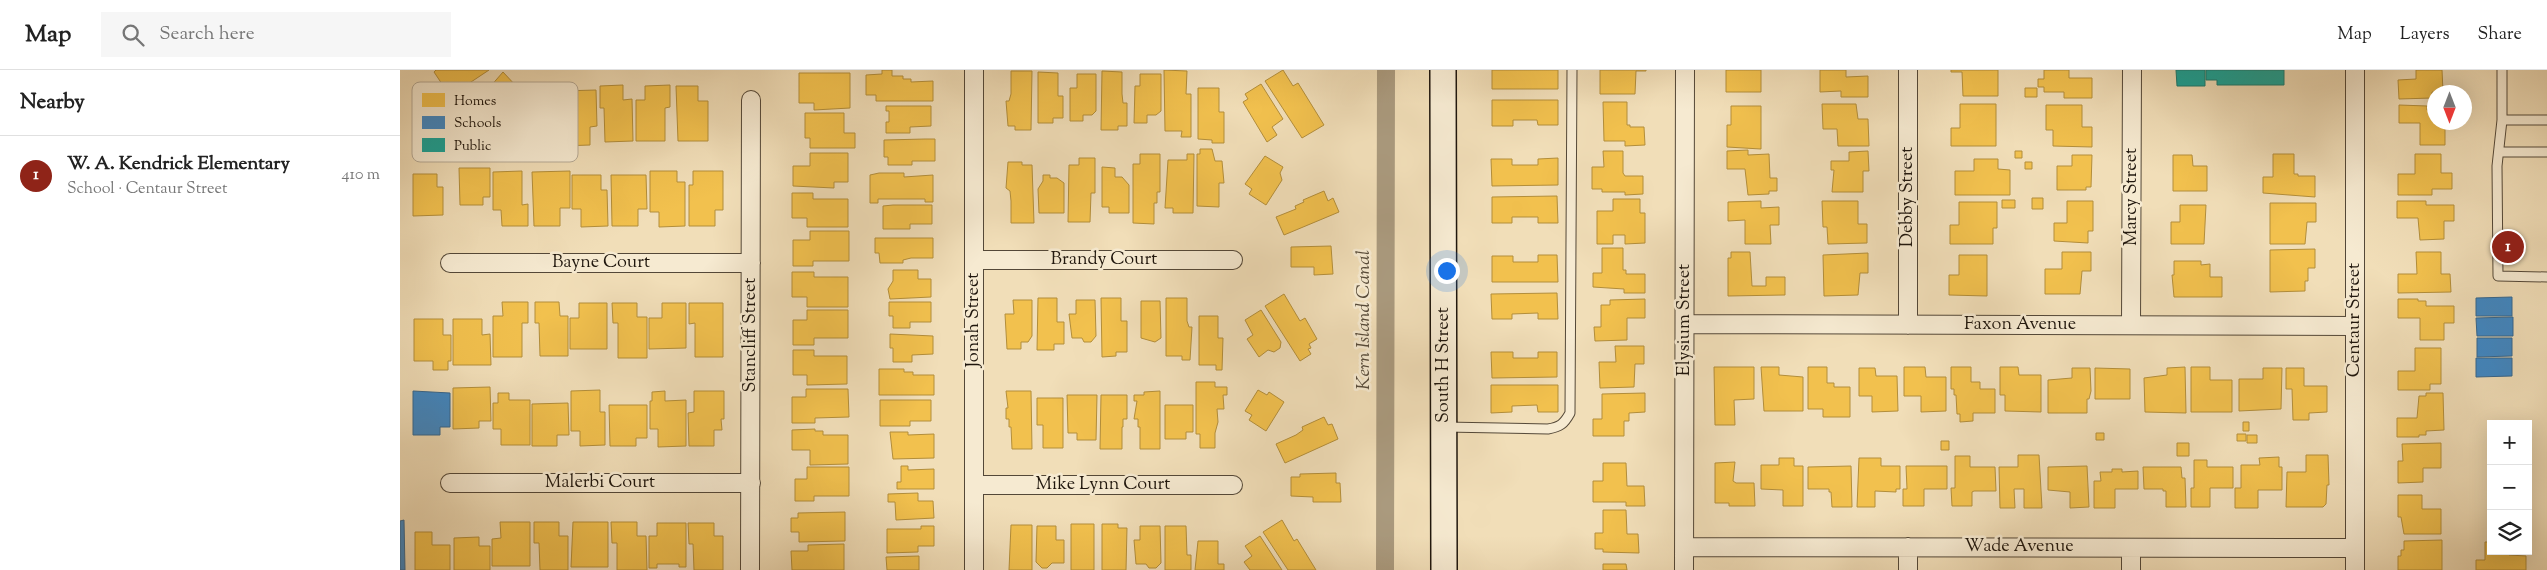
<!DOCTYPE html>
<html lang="en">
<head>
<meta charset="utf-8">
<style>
	body { margin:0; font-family:"Sorts Mill Goudy",serif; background:#f6f6f6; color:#222 }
	.controls { position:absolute; right:15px; bottom:15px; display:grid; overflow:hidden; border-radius:0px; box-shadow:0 5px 20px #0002 }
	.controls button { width:45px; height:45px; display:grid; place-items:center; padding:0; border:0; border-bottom:1px solid #e0e0e0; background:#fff; color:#222; font:25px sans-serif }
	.compass { position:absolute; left:2027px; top:15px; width:45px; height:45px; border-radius:50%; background:#fff; box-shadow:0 5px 20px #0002; rotate:180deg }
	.you { position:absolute; left:1046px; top:200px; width:18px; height:18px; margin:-12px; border:4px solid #fff; border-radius:50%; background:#1a73e8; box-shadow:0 0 0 8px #1a73e833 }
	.badge { display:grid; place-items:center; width:32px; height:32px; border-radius:50%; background:#8f2418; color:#fff; font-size:16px; font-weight:700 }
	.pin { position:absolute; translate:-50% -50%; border:2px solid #fff; box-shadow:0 1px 5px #0006 }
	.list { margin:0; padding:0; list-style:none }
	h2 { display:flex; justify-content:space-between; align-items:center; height:65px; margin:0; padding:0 20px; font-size:21px }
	h2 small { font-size:16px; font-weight:400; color:#767676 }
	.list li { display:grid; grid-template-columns:32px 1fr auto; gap:15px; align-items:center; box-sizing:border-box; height:80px; padding:0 20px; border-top:1px solid #e0e0e0 }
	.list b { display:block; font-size:19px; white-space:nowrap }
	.list p { margin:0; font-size:16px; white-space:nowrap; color:#767676 }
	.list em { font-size:16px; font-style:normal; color:#767676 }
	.icon { flex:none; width:28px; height:28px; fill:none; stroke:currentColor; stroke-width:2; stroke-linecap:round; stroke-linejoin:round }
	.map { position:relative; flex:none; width:2147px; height:500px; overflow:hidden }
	header { display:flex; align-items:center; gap:30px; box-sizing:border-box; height:70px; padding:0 25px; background:#fff; border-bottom:1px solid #e0e0e0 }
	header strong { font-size:24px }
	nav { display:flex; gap:28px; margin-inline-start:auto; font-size:18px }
	.search { width:350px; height:45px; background:#f6f6f6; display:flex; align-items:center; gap:12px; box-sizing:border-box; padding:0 18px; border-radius:0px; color:#767676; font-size:19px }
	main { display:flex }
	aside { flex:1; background:#fff }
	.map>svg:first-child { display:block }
	.homes { fill:#f2c14e; stroke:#b38e3a }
	.schools { fill:#3f88c5; stroke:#35668e }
	.public { fill:#17a398; stroke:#19796e }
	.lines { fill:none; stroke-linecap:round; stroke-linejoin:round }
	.canal { stroke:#aa9a7e; stroke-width:18 }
	.lane-casing { stroke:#544838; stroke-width:11 }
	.street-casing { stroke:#544838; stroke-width:20 }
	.secondary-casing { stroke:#1f160d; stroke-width:28 }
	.lane { stroke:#f6ead1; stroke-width:9 }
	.street { stroke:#f6ead1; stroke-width:18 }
	.secondary { stroke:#f6ead1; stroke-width:25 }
	.labels { text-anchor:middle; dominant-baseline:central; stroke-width:5; stroke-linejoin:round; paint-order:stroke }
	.street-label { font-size:18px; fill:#1f160d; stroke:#f6ead1 }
	.water-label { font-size:19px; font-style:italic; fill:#574b3a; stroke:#f6ead1 }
	.key { fill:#f6ead1; stroke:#b6aa96; stroke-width:1 }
	.key-label { font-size:14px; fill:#1f160d }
</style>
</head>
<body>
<header>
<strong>Map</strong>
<div class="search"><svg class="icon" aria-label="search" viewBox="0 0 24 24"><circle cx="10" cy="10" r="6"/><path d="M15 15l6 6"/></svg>Search here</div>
<nav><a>Map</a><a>Layers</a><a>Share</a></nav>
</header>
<main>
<aside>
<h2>Nearby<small></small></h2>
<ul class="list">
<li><span class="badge">1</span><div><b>W. A. Kendrick Elementary</b><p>School · Centaur Street</p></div><em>410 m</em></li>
</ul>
</aside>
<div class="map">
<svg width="2147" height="500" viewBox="0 0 2147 500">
	<rect width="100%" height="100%" fill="#f1deb8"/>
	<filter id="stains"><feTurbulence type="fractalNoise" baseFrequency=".004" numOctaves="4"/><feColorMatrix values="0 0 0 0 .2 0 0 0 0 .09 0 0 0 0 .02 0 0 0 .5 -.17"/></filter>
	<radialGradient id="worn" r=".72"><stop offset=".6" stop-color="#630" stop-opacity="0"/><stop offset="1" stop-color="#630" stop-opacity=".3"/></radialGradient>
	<path class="homes" d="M36,0H89L56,22L52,16L46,20L34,2Z
		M482,0H492V6H503V9H511V12L533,11V31H476V25H466V5L482,4Z
		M764,0L787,1L786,24H791V67H781L782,61H765Z
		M883,0L893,16L898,13L924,55L902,68L865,11Z
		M1092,0H1158V19H1092Z
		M1200,0H1246V1H1236L1235,24H1200Z
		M1326,0H1361V22H1326Z
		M1420,0H1446V7L1468,6V27H1441V21L1420,22Z
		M1551,0H1598V26H1563L1562,2H1551Z
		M1644,0H1669V8H1692V28H1664V22H1644V17H1638V9H1644Z
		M2016,0H2042L2043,22H2032V28L1999,29L1998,10L2016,9Z
		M611,1H632L631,60H615V56H608L606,31H609L611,24Z
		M702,1L722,2V24L723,33H727V56H718V60H701Z
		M103,2L117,17L107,29L114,36L89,61L69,41Z
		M638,2L658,3V26H663V48H653V53H638Z
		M399,3H450V38L414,40V33H399Z
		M677,4H696V41L692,45H683V51H670V18H677Z
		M740,4H761V41L756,45H747V53H734L735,16H740Z
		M861,14L883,49L872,57L877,65L867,72L843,32L848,29L845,24Z
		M223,15V30L232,29L233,71L205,72L204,38H200V16Z
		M270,15V37L265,38V71H236V30H245V16Z
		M276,16H298V31H308V71H278Z
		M798,18H819V42H824V73H812V70L798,69Z
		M1625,18H1637V27H1625Z
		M196,20L197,56L190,57V75L161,76V21Z
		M1092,30H1158V55H1138L1137,50H1113V56H1092Z
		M1203,32H1227V55H1230V57H1244L1245,75L1225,76V71H1204Z
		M1422,34H1456L1458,49H1468L1469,76H1438L1437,59H1423Z
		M1560,34H1596V76H1551V58H1560Z
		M1646,35H1682V57H1692V77L1653,76V60H1646Z
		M1999,35L2027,36V40H2034V52H2045V75H2020V53H1999Z
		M486,36H531V56L510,57V63H486V52H489V41H486Z
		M1331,36H1361V79L1327,77V55H1331Z
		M405,43H444V63H455V78H410V68H405Z
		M525,69H535V91H512V95H488V87H484V70Z
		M800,79H812L815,91H822L824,113H819V137L797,136V84H800Z
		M1348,80V85L1369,84L1370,108H1377V121H1369V124L1348,125L1345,99H1327V81Z
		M1203,81H1223V103L1225,106H1243V124L1225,125V122H1202V119H1192V97H1204Z
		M1468,81L1469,101H1463V122H1432L1434,100H1431V91H1449V82Z
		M1615,81H1622V88H1615Z
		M410,83H448V112H434V118L393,116V96H410Z
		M740,84H760V122H757V133H754V154L733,153V94H740Z
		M787,84H794L793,143H773V138H765L768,90H787Z
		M1873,84H1894V104H1898V106H1915V127L1863,123V107H1873Z
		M2015,84H2041V103H2052V119H2032V125H1998V104H2015Z
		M1672,85H1692L1691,117H1686V120H1657V96H1672Z
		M1773,85H1792L1793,96H1807V121H1773Z
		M865,86L883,97L880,103L882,110L866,135L849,124L852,119L845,114Z
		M679,88H695V123H691L690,152H668L669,95H679Z
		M1158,88V115L1092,116L1091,89H1112V95H1138V89Z
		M1574,89H1598V99L1610,100V125H1555V101H1574Z
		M608,92H622V95H632L634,153H611V131L610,121L606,118Z
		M1625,92H1632V99H1625Z
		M702,97L715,98V107H722L729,115V143H709V137H702Z
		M59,98H90V127H83V135H60Z
		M122,101V135L128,134V156H102L101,140H93V102Z
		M170,101V138H160V156H134L132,102Z
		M250,101H277V112H285V156L259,157V142H250Z
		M293,101H323V140H315V156H289V115H293Z
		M479,103H504V107L533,105V132H525V129H478V133H470V105Z
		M13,104H37V117H43V145L13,146Z
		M172,105H201V120H207L208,156L181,157V139H172Z
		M211,105H246L247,139H238V156H212Z
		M643,105H650V108H657L664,113V143H639L638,119L643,111Z
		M924,121L928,131L933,128L939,142L884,165L876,147L896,139L895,136L904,132L903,130Z
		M392,123H413V129H448V157H407V148H392Z
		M1157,126L1158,153H1138V147H1112V153H1092V127Z
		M1632,128H1643V139H1632Z
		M1213,129H1240V143H1245V173L1225,174V165H1213V174H1197V141H1213Z
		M1602,130H1615V138H1602Z
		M1361,131V138L1379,137V155H1370L1371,174H1345V150L1328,151V132Z
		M1422,131H1458V154H1467V173L1428,174L1427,157H1423Z
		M1667,131H1693V161H1688V173L1654,171V153H1667Z
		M1997,131H2026V135H2054V151H2044V169L2020,170L2018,148H1997Z
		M1559,132H1597V158H1593V174H1550V155H1559Z
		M1870,133H1916V152H1907L1905,174H1870Z
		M493,135H532V154H510V159H483V136Z
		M1780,135H1806L1804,174H1771V152H1780Z
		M410,161H449V191H413V196H393V170H410Z
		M475,168H533V188H511L503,190V193H480L479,183H475Z
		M931,176L933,204L914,205V197H891V177Z
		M1202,178H1223V200H1226V204H1245V223H1224V219L1193,217V203H1202Z
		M1915,179V198H1908V211H1905V221L1870,222V180Z
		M1331,182H1350L1352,216H1366V207H1385V225L1328,226V188H1331Z
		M1662,182H1691V201H1682L1680,224H1645V199H1662Z
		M2016,182H2041V204H2050L2051,222L1998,223V204H2017Z
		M1468,183V203H1460L1458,225L1424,226L1423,185Z
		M1138,185H1157L1158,212H1092V186H1113V192H1138Z
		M1559,185H1587V226L1549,225V205H1559Z
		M1774,191H1801V195L1810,194V207H1822V227H1774L1772,205H1774Z
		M493,200H518V209H531V227L490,229L488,219L493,211Z
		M392,202H414V207H448V237H407V227H392Z
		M1157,223L1158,249H1138V243L1112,244V249H1092L1091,224Z
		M884,224L900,251L905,248L917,269L909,274L911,278L908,279L911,284L900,291L865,236Z
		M638,228H657V252H664V274H654V280H637Z
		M701,228H721V251H727V282H716V286L702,287Z
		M766,228H787V251L789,257H792L790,290H782V286H766Z
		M1245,229V248H1227V270L1195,271L1194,257H1201V235H1210V230Z
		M1998,229H2018V231H2026V236H2054V253H2044V270H2020V248H1998Z
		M613,230H632V266L628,272H621V279H607L605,244H614Z
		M676,230H695L696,266L691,272H684L682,268H672L669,244H676Z
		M741,231H760L761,268L755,272L741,268Z
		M102,232H128V253H122V287H93V246H103Z
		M135,232H159L160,246H168V286H140L139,253H135Z
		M489,232H531V252H510V258H493V246H489Z
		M179,233H207V279H170V248H179Z
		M212,233H237V247H247V288H218V253H213Z
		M262,233H286V278L249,279V248H262Z
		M289,233H323V287H295V253L289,254Z
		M407,240H448V268H414V275H393V250H407Z
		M861,240L881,272L880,278L874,282L868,280L859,287L847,269L853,265L845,250Z
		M799,246H818V268H823L822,300H816V295H799Z
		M14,249H43V265H51V291H48V300H33V291H14Z
		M53,249H82V265L90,264L91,295H53Z
		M490,264L533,266V284L512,285V292H493V278H490Z
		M1215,276H1244V294H1235L1234,317L1200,318L1199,292H1216Z
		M2015,278H2041V314H2030V320H1998V301H2015Z
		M393,280H414V286H447V314L407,315V305H393Z
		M1091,282H1113V288H1138V282H1157V307L1092,308Z
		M1314,297H1354V329L1334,330L1335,355H1315Z
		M1361,297H1379V305L1403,307V341H1364Z
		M1408,297H1427V313H1434V317H1450V347H1423V339H1408Z
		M1504,297H1525L1526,307H1546V341L1521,342V326H1504Z
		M1551,297H1571V312H1580V319H1595V343H1573V351L1560,352V344H1557L1556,325H1554V319H1551Z
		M1600,297H1618L1619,305H1641V342L1605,341V325H1600Z
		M1785,297L1786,343L1745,342L1744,308L1767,305V298Z
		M1791,297H1810V310H1832V342H1791Z
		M1459,298H1475L1476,306H1497L1498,341L1472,342V326H1459Z
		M1672,298H1690L1691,321L1689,329H1687V343H1648V310L1672,308Z
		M1695,298L1730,299V329H1695Z
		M1863,298H1882L1881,339L1839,341V309H1863Z
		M1886,298H1904V316H1927V342L1909,343V350H1893L1892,319H1886Z
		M479,299H504V302H513V305H534V325H479Z
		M796,312H815V317H827V325H823L824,339H817L818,352L815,363V378H800V364H796Z
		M1091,315H1158V342H1138L1137,335L1112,336V342L1091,343Z
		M90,317L91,351H79V358L53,359V318Z
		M406,319H448L449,347L415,348V353H392V327H406Z
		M200,320V342H205V375L180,376V361H171V321Z
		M858,320L867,325L869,322L884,332L866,361L849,350L852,345L845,341Z
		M265,321V331L286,330V376L258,377V359H250V331H252V322Z
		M294,321H324V349H321L322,360H314V376H289L288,343L294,342Z
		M606,321H631L632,379H612L611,357H609V349H606V338H608Z
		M760,321V379H740V357H738V349H734L737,331H734V325H744V322Z
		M98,323H109V330H130V375H101V359H93V333H98Z
		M1245,323V342L1229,343V351H1224V366H1193V349H1202V324Z
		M2026,323H2043L2044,360L2026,361V365H2019V367H1997V348H2017L2019,326H2026Z
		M667,325H697L696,370H677V363H668Z
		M701,325H727V349H723V357H722V379H700Z
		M637,328H663V378H643V355H637Z
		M480,330H531V351H510V356H480Z
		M168,333L169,365H157V376H132V334Z
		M209,335H247V368H236V376H210Z
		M765,335H793V362H786V369H765Z
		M924,347L928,355L932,354L938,369L885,393L876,374L896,365L903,360L902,357Z
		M1843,352H1849V361H1843Z
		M415,359V361H423V365H448V394L410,395V380H392V360Z
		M490,362H508V365L534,364V388L493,389Z
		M1696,363H1704V370H1696Z
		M1837,364H1846V371H1837Z
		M1847,365H1857V373H1847Z
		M1541,371H1549V380H1541Z
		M1777,373H1789V386H1777Z
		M2041,373V398H2023V412L1998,413V391H2003L2002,374Z
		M1618,385H1639L1642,438H1624V419H1614L1615,438H1600L1599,397H1618Z
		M1906,385H1928L1929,415H1927L1926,434L1923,437H1886L1887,402H1906Z
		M1555,386H1570V397H1595L1596,421H1574L1572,422V436H1552L1551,418H1555Z
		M1879,387V397H1882V420H1858V438H1835V418H1841V395H1860L1859,388Z
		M1379,388H1394V396H1403V436H1383V420L1361,419V395H1379Z
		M1459,388H1481V396H1500V419H1496V422L1475,421V437H1457Z
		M1794,390H1807V397H1833V418H1810V437H1791V418H1794Z
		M1335,392L1333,411L1336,413H1354L1355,436H1329V433H1315V393Z
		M1203,393H1226L1227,416H1244L1245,436H1226V432H1193V411H1203Z
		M501,396H508V400L534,399V419H497V412H501Z
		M1451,396L1452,437H1432L1431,422H1429V419H1408V397Z
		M1506,396H1547V419H1524V436H1503V419H1507Z
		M1687,396L1689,437L1670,438V422L1648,420V397Z
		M407,397H449V426H414V431H395V409H407Z
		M1743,397H1781L1782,408H1785L1786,437H1766V421H1763V419H1744Z
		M1712,399H1722V402L1738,401V419H1715V438H1694V411H1701L1700,402H1712Z
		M936,403V413H940L941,432H913V427L891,426V407H900V404Z
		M518,423V431H533L534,448L496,450L495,432H488V424Z
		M1998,425H2022V439H2041V464H2004L2001,447H1998Z
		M1203,440H1226L1227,464H1238L1239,483L1203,482V479H1195V463H1203Z
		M445,442V471L399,472V462H391V448H398V443Z
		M882,450L894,471L897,469L916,500H888L863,462Z
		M100,452H130V496H92V469L101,468Z
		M134,452H159V466H168V500H140L139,473H134Z
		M173,452H208V497H171Z
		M211,452H237V466H246L247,500H217V473H212Z
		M257,453H286V497H279V494H257V498H249V466H257Z
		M288,453H314V466H323V500H294L293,474H289Z
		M671,454H694V500H671Z
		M702,454H718V458H727L726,500H702Z
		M611,455H632V500H609Z
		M521,456H534V476H518V482L487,483V459H521Z
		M637,456H656V470H664V493H652L647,498H642L636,492Z
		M740,456H760L761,493L756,498H749L746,494H736L734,470H740Z
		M765,456H786L787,485H791V500H765Z
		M15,462H32V475H50V500H15Z
		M860,466L882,500H850L844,492L852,486L845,476Z
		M79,467V476H90V500H54V468Z
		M2042,470V500H1998V486H2001V480H2004V471Z
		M798,471H818V494H824V500H795Z
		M2085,472H2091V481H2109V485L2126,486V500H2076V490H2085Z
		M444,474V500H392L391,481H408V475Z
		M519,486V500H487L486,487Z
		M1203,494H1226L1227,500H1203Z"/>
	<path class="schools" d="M2112,227V246H2076V228Z
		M2113,247V266H2077L2076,248Z
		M2077,268H2112V286L2077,287Z
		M2076,288H2112V306L2076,307Z
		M13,321L50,323V357H40V365H13Z
		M4,450L5,500H0V451Z"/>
	<path class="public" d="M1776,0H1805V16H1777Z
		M1806,0H1884V15H1817V10H1806Z"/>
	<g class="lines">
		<path class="canal" d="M985,500L986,0"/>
		<g class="lane-casing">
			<path id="lane" d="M2102,0V50L2097,96L2098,206L2147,207
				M2102,50H2147
				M2099,82H2147
				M1045,357L1148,359C1160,357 1164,354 1170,343L1172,0"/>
		</g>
		<g class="street-casing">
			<path id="street" d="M574,190H833
				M50,193H351
				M1285,254L1955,256
				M1508,255V0
				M1731,255L1732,0
				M50,413H351
				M574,415H833
				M1284,477L1955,478
				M350,500L351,30
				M574,500V0
				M1284,500L1285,0
				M1508,500V477
				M1731,500V478
				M1955,500V0"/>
		</g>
		<g class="secondary-casing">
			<path id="secondary" d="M1043,0L1044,500"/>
		</g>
		<use href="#lane" class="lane"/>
		<use href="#street" class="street"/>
		<use href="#secondary" class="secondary"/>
	</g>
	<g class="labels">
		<g class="street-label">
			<text transform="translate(1508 127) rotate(-90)">Debby Street</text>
			<text transform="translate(1732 127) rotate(-90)">Marcy Street</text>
			<text x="704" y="190">Brandy Court</text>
			<text x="201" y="193">Bayne Court</text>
			<text transform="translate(574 250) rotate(-90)">Jonah Street</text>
			<text transform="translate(1285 250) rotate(-90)">Elysium Street</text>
			<text transform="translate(1955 250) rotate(-90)">Centaur Street</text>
			<text x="1620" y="255">Faxon Avenue</text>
			<text transform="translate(351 265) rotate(-90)">Stancliff Street</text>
			<text transform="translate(1044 295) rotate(-90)">South H Street</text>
			<text x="200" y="413">Malerbi Court</text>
			<text x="703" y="415">Mike Lynn Court</text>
			<text x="1619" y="477">Wade Avenue</text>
		</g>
		<g class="water-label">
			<text transform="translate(964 250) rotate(-90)">Kern Island Canal</text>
		</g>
	</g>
	<rect x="12" y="12" width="166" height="80" rx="8" class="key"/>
	<rect x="22" y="23" width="23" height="14" fill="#f2c14e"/>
	<rect x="22" y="46" width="23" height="13" fill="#3f88c5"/>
	<rect x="22" y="68" width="23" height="14" fill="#17a398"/>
	<g class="key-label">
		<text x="54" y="35">Homes</text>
		<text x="54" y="57">Schools</text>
		<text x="54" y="80">Public</text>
	</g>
	<rect width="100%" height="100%" filter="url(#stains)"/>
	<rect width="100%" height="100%" fill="url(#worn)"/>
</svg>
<div class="controls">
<button>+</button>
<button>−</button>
<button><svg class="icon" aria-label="layers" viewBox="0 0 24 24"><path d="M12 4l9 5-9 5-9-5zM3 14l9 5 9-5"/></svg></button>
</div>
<svg class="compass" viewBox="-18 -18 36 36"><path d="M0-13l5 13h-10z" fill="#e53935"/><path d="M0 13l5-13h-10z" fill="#767676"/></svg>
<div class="you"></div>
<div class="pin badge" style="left:2108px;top:177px">1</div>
</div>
</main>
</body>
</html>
